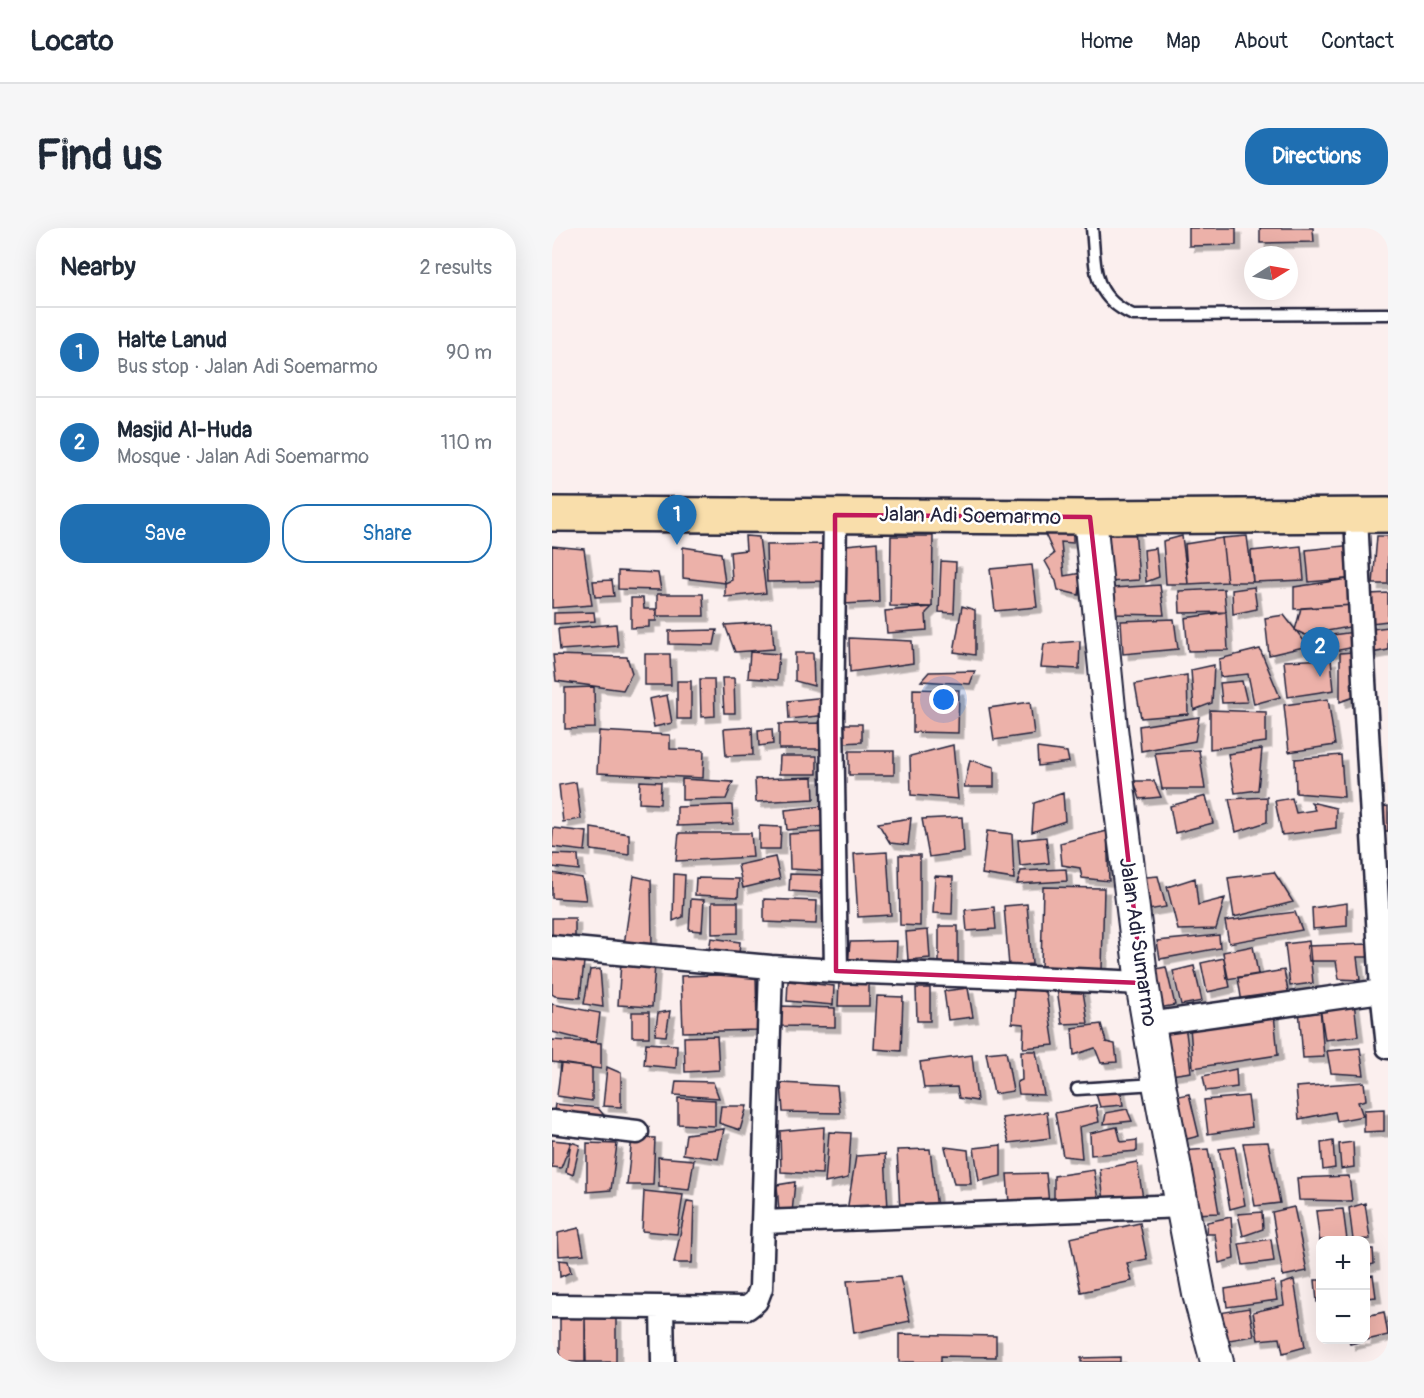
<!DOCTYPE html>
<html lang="en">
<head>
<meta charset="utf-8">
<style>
	body { margin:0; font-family:Pangolin,sans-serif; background:#f6f6f7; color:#1f2937 }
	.controls { position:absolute; right:18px; bottom:18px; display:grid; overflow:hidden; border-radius:12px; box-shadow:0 6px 24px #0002 }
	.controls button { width:54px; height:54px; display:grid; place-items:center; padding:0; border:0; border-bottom:2px solid #e0e1e3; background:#fff; color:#1f2937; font:30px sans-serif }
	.compass { position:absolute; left:692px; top:18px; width:54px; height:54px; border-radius:50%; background:#fff; box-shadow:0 6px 24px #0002; rotate:79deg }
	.you { position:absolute; left:392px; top:472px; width:21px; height:21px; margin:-15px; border:4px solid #fff; border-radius:50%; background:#1a73e8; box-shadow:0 0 0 9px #1a73e833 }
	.badge { display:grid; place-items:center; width:39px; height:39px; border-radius:50%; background:#1f6fb2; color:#fff; font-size:20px; font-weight:700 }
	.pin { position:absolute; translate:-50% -50px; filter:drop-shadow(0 2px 3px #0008) }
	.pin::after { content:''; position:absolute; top:32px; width:21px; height:18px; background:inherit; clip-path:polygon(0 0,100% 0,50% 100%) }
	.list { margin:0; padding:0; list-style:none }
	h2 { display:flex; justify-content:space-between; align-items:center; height:78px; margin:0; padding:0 24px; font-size:26px }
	h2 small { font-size:20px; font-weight:400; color:#747a83 }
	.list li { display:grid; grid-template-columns:39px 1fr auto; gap:18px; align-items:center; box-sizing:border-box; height:90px; padding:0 24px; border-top:2px solid #e0e1e3 }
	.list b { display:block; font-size:22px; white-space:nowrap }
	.list p { margin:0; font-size:20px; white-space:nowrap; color:#747a83 }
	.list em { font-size:20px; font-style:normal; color:#747a83 }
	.actions { display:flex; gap:12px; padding:18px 24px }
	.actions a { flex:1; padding:14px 0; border:2px solid #1f6fb2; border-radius:24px; text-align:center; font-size:21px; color:#1f6fb2 }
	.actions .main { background:#1f6fb2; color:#fff }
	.map { position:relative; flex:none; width:836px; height:1134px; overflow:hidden; border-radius:24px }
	header { display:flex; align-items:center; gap:36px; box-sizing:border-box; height:84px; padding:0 30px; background:#fff; border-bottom:2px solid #e0e1e3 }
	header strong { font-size:28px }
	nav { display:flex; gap:33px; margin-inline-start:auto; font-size:21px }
	.intro { display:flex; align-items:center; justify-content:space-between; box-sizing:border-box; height:144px; padding:0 36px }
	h1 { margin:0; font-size:42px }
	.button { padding:15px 27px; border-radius:24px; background:#1f6fb2; color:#fff; font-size:21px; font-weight:700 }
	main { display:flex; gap:36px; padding:0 36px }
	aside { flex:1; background:#fff; border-radius:24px; box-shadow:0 6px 24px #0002 }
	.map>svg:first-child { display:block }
	.building { fill:#ecb1a9; stroke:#22223b; stroke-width:1.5; filter:url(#shadow) }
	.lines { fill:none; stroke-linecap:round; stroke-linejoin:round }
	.service-casing { stroke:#22223b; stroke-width:15 }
	.minor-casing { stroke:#22223b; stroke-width:27 }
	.secondary-casing { stroke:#22223b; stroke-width:36 }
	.trunk-casing { stroke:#22223b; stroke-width:38 }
	.service { stroke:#fff; stroke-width:10 }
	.minor { stroke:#fff; stroke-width:22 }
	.secondary { stroke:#fff; stroke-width:32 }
	.trunk { stroke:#f9deab; stroke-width:33 }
	.marked { fill:none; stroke:#c2185b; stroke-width:4.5; stroke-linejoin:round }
	.labels { text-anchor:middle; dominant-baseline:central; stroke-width:5; stroke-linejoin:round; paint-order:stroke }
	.street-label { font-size:21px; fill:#22223b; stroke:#fff }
</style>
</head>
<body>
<header>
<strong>Locato</strong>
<nav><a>Home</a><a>Map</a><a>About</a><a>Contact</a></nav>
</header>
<div class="intro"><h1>Find us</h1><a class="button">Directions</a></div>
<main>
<aside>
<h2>Nearby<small>2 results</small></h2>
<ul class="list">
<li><span class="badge">1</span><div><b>Halte Lanud</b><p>Bus stop · Jalan Adi Soemarmo</p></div><em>90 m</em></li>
<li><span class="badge">2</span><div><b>Masjid Al-Huda</b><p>Mosque · Jalan Adi Soemarmo</p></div><em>110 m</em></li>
</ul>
<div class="actions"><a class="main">Save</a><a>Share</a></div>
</aside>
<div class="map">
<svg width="836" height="1134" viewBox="0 0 836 1134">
	<defs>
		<filter id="shadow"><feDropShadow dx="5.5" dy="5.5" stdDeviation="0" flood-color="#0004"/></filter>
	</defs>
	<rect width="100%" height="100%" fill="#fbefee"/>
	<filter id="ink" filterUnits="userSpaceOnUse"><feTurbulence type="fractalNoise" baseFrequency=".0167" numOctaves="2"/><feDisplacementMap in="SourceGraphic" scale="12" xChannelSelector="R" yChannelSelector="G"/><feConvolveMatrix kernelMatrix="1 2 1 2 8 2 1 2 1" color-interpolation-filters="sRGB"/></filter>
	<g filter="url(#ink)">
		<path class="building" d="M637,0H684V17L637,18Z
			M708,0H761L762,14L708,15Z
			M583,300L587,352L556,354L553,303Z
			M521,302V315L509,314L512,348L530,345L527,367L506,362L504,353L493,333L502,326L493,306Z
			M193,308L207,309L214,365L173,369V355L180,352L178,324L194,322Z
			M339,308H381L380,379L338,378Z
			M630,308L636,356H614L611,313Z
			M695,308L701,354H675L670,310Z
			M825,308H836V356H821Z
			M670,310L675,354L636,356L633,316Z
			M325,314L327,374L292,376L294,317Z
			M277,316V353L215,354L214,317Z
			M801,317L804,350L757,354L754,322Z
			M0,318L32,321L40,377L0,380Z
			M749,318L752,352L701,354L699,323Z
			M131,319L169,325L173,355L131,350Z
			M604,320L607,349L594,354L592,322Z
			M389,333L404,334L402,385L387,384Z
			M480,337L485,379L443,383L438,341Z
			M66,343L106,345L109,362L66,361Z
			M796,351L801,377L742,381V359Z
			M60,352L62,368L43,369L41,353Z
			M608,357L612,387L561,386V360Z
			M702,359L705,381L681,386L680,362Z
			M672,361L674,384L628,385L627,363Z
			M836,365V393L819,395L818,366Z
			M105,366H151L152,388H105Z
			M79,370H91L92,381H104V393H97V399L79,400Z
			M801,377L803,398L753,407L743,402L749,380Z
			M410,378L423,382V427L402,424Z
			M380,379L374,385L375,402L335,405L333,383Z
			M42,384L43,393L2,396V385Z
			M674,384L676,422L636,423L633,390Z
			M732,387L756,418L717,427L713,390Z
			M622,391L626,421L571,426L569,393Z
			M220,394L222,421L183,424L173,397Z
			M64,396L66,418L8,422L6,401Z
			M836,399V422L819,425L820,401Z
			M165,402L162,417L117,416V403Z
			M802,404L803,419L777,424L773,408Z
			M297,410L360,413L361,435L298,444Z
			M528,413L527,441L489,439L492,416Z
			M708,421L728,469L702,476L696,446L668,449L667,431Z
			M198,424L227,426L225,452L196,450Z
			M801,424L802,469L788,474V425Z
			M243,425H261L262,458L243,453Z
			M93,426H118L119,457H93Z
			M1,427L75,429L80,445L71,462L4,453Z
			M779,431L782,462L736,469L732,433Z
			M662,437L660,475L642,482L639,442Z
			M423,443L418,456L369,453L377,444Z
			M635,447L636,486L589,490L583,456Z
			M170,450H182L183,485H172Z
			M148,451H162L163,488L149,489Z
			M125,453H139V491H125Z
			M690,453L695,474L670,475L668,455Z
			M42,459L43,500L13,501V460Z
			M361,461L407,462L406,505L361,504Z
			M115,467L120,495L102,499L97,471Z
			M274,469L276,487L237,491L236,473Z
			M776,471L783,517L737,524L732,477Z
			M478,474L482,506L442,512L437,480Z
			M658,482L714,484V514L658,521Z
			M647,489L643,513L589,523L587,498Z
			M272,495L271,521H227V496Z
			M290,496H310V514L290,515Z
			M200,499L201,527L174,528L172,501Z
			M220,501L221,516L207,518L206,502Z
			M47,503L118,507V521L152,522L151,550L45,545Z
			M401,517L406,571L359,567L358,528Z
			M485,520L515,524L517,534L486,538Z
			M710,521L706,562L683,565L676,526Z
			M647,522L653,561H610L603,525Z
			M297,523H342V547H297Z
			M789,527L792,569L744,565L743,531Z
			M228,528H265V546H227Z
			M418,532L442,539V559H412Z
			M261,549L262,571L204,574L203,551Z
			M130,551L181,554L174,571L130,572Z
			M88,553L109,554L108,576L87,575Z
			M582,553H602L609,569L588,571Z
			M24,554L29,591L11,594L7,557Z
			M511,565L513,593L480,604L482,575Z
			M654,568L661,595L623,605L618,578Z
			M715,569V594L684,604L677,571Z
			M740,570L744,585L763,582L759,574L784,580V600L730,607L723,573Z
			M180,577L181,596L125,598V579Z
			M271,578L273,598L235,602L233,582Z
			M836,578V603H833L829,579Z
			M410,589L412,624L377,629L370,591Z
			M359,590L356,617L338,615L326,595Z
			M207,598L229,599L228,621H207Z
			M1,600L35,604L33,623L0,619Z
			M39,600L77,606V627L39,622Z
			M435,603L460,606L462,651L430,646Z
			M555,603L557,653L530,650L528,640L510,637L508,615Z
			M274,604L276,643L238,641L237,606Z
			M127,605H199L201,629L124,633Z
			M494,609L497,635L468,638L466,612Z
			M335,624L339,687L306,689L302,626Z
			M0,626L26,627L27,642L0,639Z
			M347,627H368V698L348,697Z
			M223,629L228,651L191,660L186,637Z
			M514,641L515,653L465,656L469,643Z
			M722,644L741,674L682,689L676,650Z
			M0,645L30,650L34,672L0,670Z
			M122,646L133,647L131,689L121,693Z
			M238,646L270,647L269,665L237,663Z
			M82,648L99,652L100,717H72Z
			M383,648L401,649L400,686L381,685Z
			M606,648L614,679L590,683L583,650Z
			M144,650L187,651L186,669L143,667Z
			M643,650L646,677L673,670L664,701L626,702L615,659Z
			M491,659L552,660L550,741L489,739Z
			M139,671L152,672L150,703L137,702Z
			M212,671L265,673L264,696L212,694Z
			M160,674H186V705L160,706Z
			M795,675V698L761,701L760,680Z
			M475,676L480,736L457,738L452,678Z
			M442,679L444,701L415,703L413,682Z
			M743,684L750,702L677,715L673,693Z
			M0,690H23V716L0,717Z
			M387,698H406V739H387Z
			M376,702L378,730L356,732L354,704Z
			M667,707L668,720L608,731L605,713Z
			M159,710L188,714L187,726L157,722Z
			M345,713L344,736L296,737L298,714Z
			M757,713L761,755L738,758L733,716Z
			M815,716L817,729H805L808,752L787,751L784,733H757L755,718Z
			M701,718L706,746L675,751L671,724Z
			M672,730L678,759L655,764L649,735Z
			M0,731L32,734L28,770L3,768L0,766Z
			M69,734L103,736L100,779L66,777Z
			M642,738L650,773L629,777L621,743Z
			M614,739L623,777L602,781L594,743Z
			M48,741L51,779L32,776L38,742Z
			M732,742L737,768L690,775L686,750Z
			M204,746L205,802L131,804L129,748Z
			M236,753L282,758L281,777L235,773Z
			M287,754H317V778H286Z
			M530,757L536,795L510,796L505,761Z
			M462,758L494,764L502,817L471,820L472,796L460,795Z
			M364,760H378V793H365Z
			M416,760L421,789L396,792L392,763Z
			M325,768L351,769L349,823L322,821Z
			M802,774L806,808L773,812L768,779Z
			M0,776L48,785L44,815L0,804Z
			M229,778L283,780V799L229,798Z
			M768,779L772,829L751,830L747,781Z
			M118,783L114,808L103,807L106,785Z
			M80,784H97V809H80Z
			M722,786L726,827L641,840L638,798Z
			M549,796L554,814L563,816L565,834L549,835L543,820L522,827L520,800Z
			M633,796L639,844L612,848L605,800Z
			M165,808L167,842L133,844L132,809Z
			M0,812L49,815V841L0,834Z
			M94,815L125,817L124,840L92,837Z
			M808,820L812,847L779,845L775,823Z
			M454,823L461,863L442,866L434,825Z
			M469,823H484L492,867L467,866L465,854L470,852Z
			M420,827L425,873L407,870L405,859L372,860L368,834Z
			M9,836L40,840V873L5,868Z
			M55,839L69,845V879L51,878Z
			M684,841L685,859L654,863L651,848Z
			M124,853L161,854L167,870L122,867Z
			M812,854L814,872L806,874L811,888L785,893L783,884L747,891L744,859Z
			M229,855L285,858L288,885L231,884Z
			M568,860L571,877L548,879L544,866Z
			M637,866L647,908L631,912L622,869Z
			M696,868L700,899L656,906L652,872Z
			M126,870L163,872V898L126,896Z
			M3,876L46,880L55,891L1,889Z
			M544,877L547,894L527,899L530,930L511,928L503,885Z
			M169,878H195L188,902L167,895Z
			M575,881L580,893L552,896L554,885Z
			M832,881V903L812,904V882Z
			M495,884L498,910L457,915L450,890Z
			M272,899L270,946L229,944L228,903Z
			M565,899L569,914L585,912V923L539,927L538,905Z
			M172,901L166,931L131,926L134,906Z
			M277,904L299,905L296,950L273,955Z
			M80,909L103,910L101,957H75Z
			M0,912L19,914L9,940L0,939Z
			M781,913L783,940L771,942L769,915Z
			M19,914L28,917L21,947L14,944Z
			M716,914L728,975L703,978L691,915Z
			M801,914L802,939L789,941L787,916Z
			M35,915L65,916L59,962L35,964Z
			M449,917V948L427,953L422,920Z
			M393,919L416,922L419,956H402Z
			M683,919L693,977L678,981L667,921Z
			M378,921L385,981L348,983L345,922Z
			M656,921L667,985L639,986L629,923Z
			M333,926L336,981L295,983L304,928Z
			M106,929L142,932L137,962L107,959Z
			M585,934L591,970L552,973L548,941Z
			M542,942L548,978L502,977V948Z
			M494,945L497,976H457L455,946Z
			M797,948L800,973L747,972L745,950Z
			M243,954L240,985L227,984L225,957Z
			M92,963L131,967L125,1006L90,1003Z
			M135,973L142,974L140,1035H122Z
			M813,975L818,1011L801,1012L797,980Z
			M742,979L755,1043L731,1048L720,984Z
			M791,981L795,1012H768V1015L764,983Z
			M710,984L711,1001L691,1008L686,986Z
			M679,989L682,1031L667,1035L663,1006H654L655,994Z
			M588,995L595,1031L575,1035L580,1053L529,1064L518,1010Z
			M27,1000L32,1026L7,1028L6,1005Z
			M719,1011L722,1033L691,1037L687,1016Z
			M814,1021H821L822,1036L814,1038Z
			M7,1032L16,1033L19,1044L8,1049Z
			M821,1047L824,1069L814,1070V1048Z
			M348,1049L358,1093L302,1105L295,1053Z
			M742,1052L753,1119L731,1125L728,1110L706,1112L701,1084L732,1077L729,1056Z
			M763,1052H768V1074H765Z
			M722,1053L725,1072L675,1079L673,1061Z
			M697,1080L702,1108L671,1113L667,1085Z
			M832,1084L836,1107L798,1116L797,1112H814V1088Z
			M33,1089H64V1134H34Z
			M33,1089V1134H8V1091Z
			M347,1106L444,1108V1129L389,1128V1134H347Z
			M568,1129V1134H529V1130Z"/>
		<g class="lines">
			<g class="service-casing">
				<path id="service" d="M540,0C544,40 539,68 581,87L836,86
					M525,861L604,856"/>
			</g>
			<g class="minor-casing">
				<path id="minor" d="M283,287L280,488L284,743
					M804,288L812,452L830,761L836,819
					M0,719L219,739L284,743L432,748L590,755
					M597,796L836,762
					M0,894L85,904
					M211,994L631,978
					M0,1078L110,1079L111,1134
					M110,1079L195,1080L204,1073L209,1060L219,739"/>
			</g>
			<g class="secondary-casing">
				<path id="secondary" d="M538,289L559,500L590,755L607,856L647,1066L665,1134"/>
			</g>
			<g class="trunk-casing">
				<path id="trunk" d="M0,286L538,289L836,287"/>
			</g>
			<use href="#service" class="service"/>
			<use href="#minor" class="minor"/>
			<use href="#secondary" class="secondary"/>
			<use href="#trunk" class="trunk"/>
		</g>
	</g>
	<path class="marked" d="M283,287L538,289L590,755L284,743Z"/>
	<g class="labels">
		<g class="street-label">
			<text transform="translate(418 288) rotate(1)">Jalan Adi Soemarmo</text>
			<text transform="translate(586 714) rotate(82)">Jalan Adi Sumarmo</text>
		</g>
	</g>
</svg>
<div class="controls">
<button>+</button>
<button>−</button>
</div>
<svg class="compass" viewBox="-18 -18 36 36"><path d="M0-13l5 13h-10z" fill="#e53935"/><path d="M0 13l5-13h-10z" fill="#747a83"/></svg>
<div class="you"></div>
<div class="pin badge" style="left:125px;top:317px">1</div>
<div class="pin badge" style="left:768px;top:449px">2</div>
</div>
</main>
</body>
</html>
